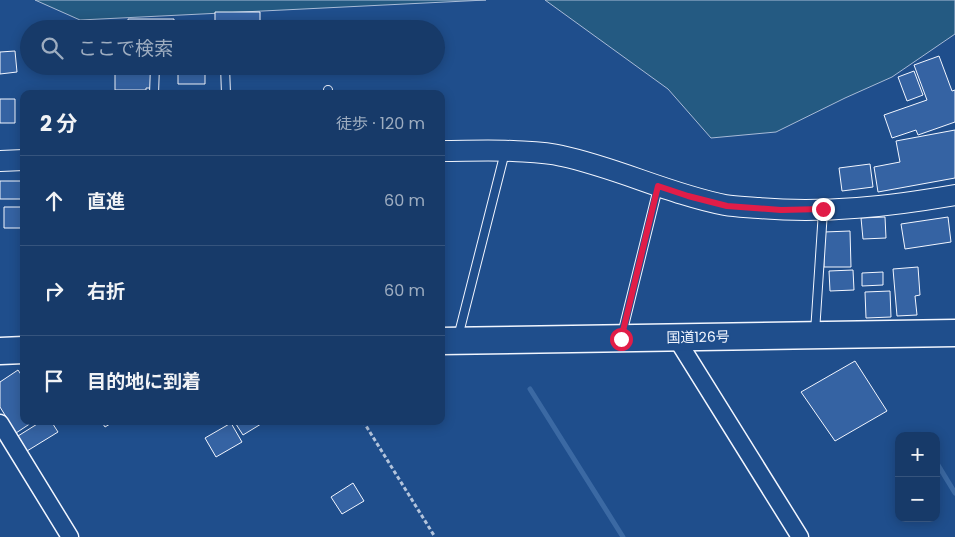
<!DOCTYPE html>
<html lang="ja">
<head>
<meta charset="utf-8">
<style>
	body { margin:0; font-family:Poppins,"Noto Sans JP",sans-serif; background:#244571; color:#f1f3f6 }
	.controls { position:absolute; right:15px; bottom:15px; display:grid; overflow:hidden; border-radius:10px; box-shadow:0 2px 12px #0003 }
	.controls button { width:45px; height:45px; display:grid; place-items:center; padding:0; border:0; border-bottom:1px solid #36547d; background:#173a69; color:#f1f3f6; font:25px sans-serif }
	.stop { position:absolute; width:15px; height:15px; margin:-11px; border:4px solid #e11d48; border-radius:50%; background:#fff }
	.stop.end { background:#e11d48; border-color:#fff; box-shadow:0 1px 5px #0008 }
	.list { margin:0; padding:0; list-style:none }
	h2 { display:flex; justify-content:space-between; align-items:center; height:65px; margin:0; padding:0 20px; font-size:21px }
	h2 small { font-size:16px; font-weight:400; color:#9eadc0 }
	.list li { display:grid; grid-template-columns:32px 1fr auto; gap:15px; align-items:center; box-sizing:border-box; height:90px; padding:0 20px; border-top:1px solid #36547d }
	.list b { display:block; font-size:19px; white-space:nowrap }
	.list em { font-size:16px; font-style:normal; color:#9eadc0 }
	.icon { flex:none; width:28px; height:28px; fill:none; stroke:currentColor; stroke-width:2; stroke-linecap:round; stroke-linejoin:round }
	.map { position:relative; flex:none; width:955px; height:537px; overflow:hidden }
	.search { position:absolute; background:#173a69; box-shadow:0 2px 12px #0003; left:20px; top:20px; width:425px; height:55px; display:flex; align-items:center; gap:12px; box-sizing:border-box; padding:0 18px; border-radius:28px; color:#9eadc0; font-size:19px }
	.panel { position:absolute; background:#173a69; box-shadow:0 2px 12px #0003; left:20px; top:90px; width:425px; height:335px; border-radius:10px }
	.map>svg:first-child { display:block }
	.green { fill:#245a82; stroke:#a8bbd7 }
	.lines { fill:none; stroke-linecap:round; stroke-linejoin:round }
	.stream { stroke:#3b69a3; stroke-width:5 }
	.building { fill:#3563a3; stroke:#f2f6ff }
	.service-casing { stroke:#f2f6ff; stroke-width:10 }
	.minor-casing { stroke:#f2f6ff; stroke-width:19 }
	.tertiary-casing { stroke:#f2f6ff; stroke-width:22 }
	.trunk-casing { stroke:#f2f6ff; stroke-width:29 }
	.path { stroke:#b3c4dc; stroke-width:3; stroke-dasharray:4 2.5; stroke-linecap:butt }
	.service { stroke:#1f4e8c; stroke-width:8 }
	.minor { stroke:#1f4e8c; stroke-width:16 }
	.tertiary { stroke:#1f4e8c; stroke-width:20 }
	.trunk { stroke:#1f4e8c; stroke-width:26 }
	.route { stroke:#e11d48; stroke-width:6 }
	.labels { text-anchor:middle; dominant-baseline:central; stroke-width:4; stroke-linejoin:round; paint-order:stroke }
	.street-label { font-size:14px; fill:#f2f6ff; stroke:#1f4e8c }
</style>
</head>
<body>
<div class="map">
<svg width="955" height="537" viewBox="0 0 955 537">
	<rect width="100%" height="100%" fill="#1f4e8c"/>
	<path class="green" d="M35,0H486L80,20Z
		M545,0H955V34L892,77L845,98L776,132L711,138L668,89Z"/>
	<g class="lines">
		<path class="stream" d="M530,389L623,537
			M938,465L955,493"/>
	</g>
	<path class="building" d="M215,12H260V29H215Z
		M128,19H174V29H128Z
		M15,51L17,72L0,74V52Z
		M939,56L952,91L955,90V122L918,135L916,130L892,138L884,115L927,100L914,65Z
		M178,66H205V84H178Z
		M126,70H151V88H146V90H115V73H126Z
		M914,71L923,95L907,101L898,77Z
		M0,99H15V123H0Z
		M955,130V178L878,192L874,167L900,162L896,141Z
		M870,164L873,187L842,191L839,168Z
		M0,181H24V199H0Z
		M4,207H24V228H4Z
		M885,217L886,238L863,239L861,218Z
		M948,217L951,242L905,249L901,224Z
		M850,231L851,267H824V232Z
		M918,267L920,295L915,296L917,315L897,316L893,269Z
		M853,270L854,290L830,291L829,271Z
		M883,272V285L862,286V273Z
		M890,291L891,317L866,318L865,292Z
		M855,361L887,411L835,441L801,392Z
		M18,370L24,379V421H34L16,433L0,407V382Z
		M42,421H51L58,432L27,451L18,436Z
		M101,421H115L105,427Z
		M234,421H260L261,424L243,435Z
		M231,423L242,442L216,457L205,438Z
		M353,483L364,501L342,514L331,497Z"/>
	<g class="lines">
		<g class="service-casing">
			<path id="service" d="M225,66L226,94
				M328,90V94
				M154,94L155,66
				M815,332L823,211
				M622,334L658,188
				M458,337L505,152"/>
		</g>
		<g class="minor-casing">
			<path id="minor" d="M676,338L800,537
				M0,423L70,537"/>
		</g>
		<g class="tertiary-casing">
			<path id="tertiary" d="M441,151C465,151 489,150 513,151C529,152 546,152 562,156C618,168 669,194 725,205C736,207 748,207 759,208C824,214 891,206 955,195
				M0,161L24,160"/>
		</g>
		<g class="trunk-casing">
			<path id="trunk" d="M441,341L955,333
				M0,351L24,350"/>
		</g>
		<path class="path" d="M363,421L435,537"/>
		<use href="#service" class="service"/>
		<use href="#minor" class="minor"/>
		<use href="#tertiary" class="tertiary"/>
		<use href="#trunk" class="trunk"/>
	</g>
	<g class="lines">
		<path class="route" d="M621,339L658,186L688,196L727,206L781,210L823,209"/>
	</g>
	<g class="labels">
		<g class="street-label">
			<text transform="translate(698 337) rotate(-1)">国道126号</text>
		</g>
	</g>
</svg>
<div class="controls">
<button>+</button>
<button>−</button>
</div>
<div class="stop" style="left:621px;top:339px"></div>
<div class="stop end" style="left:823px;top:209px"></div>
<div class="search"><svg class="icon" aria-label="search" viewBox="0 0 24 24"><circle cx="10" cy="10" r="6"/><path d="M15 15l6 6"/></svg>ここで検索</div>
<section class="panel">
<h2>2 分<small>徒歩 · 120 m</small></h2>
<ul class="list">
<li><svg class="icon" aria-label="ahead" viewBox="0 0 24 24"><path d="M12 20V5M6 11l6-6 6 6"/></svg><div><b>直進</b></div><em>60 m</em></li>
<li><svg class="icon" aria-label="right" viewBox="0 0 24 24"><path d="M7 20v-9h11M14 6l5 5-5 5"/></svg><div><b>右折</b></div><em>60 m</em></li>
<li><svg class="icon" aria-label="arrive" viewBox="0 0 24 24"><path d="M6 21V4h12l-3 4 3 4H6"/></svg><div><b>目的地に到着</b></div></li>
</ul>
</section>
</div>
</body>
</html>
